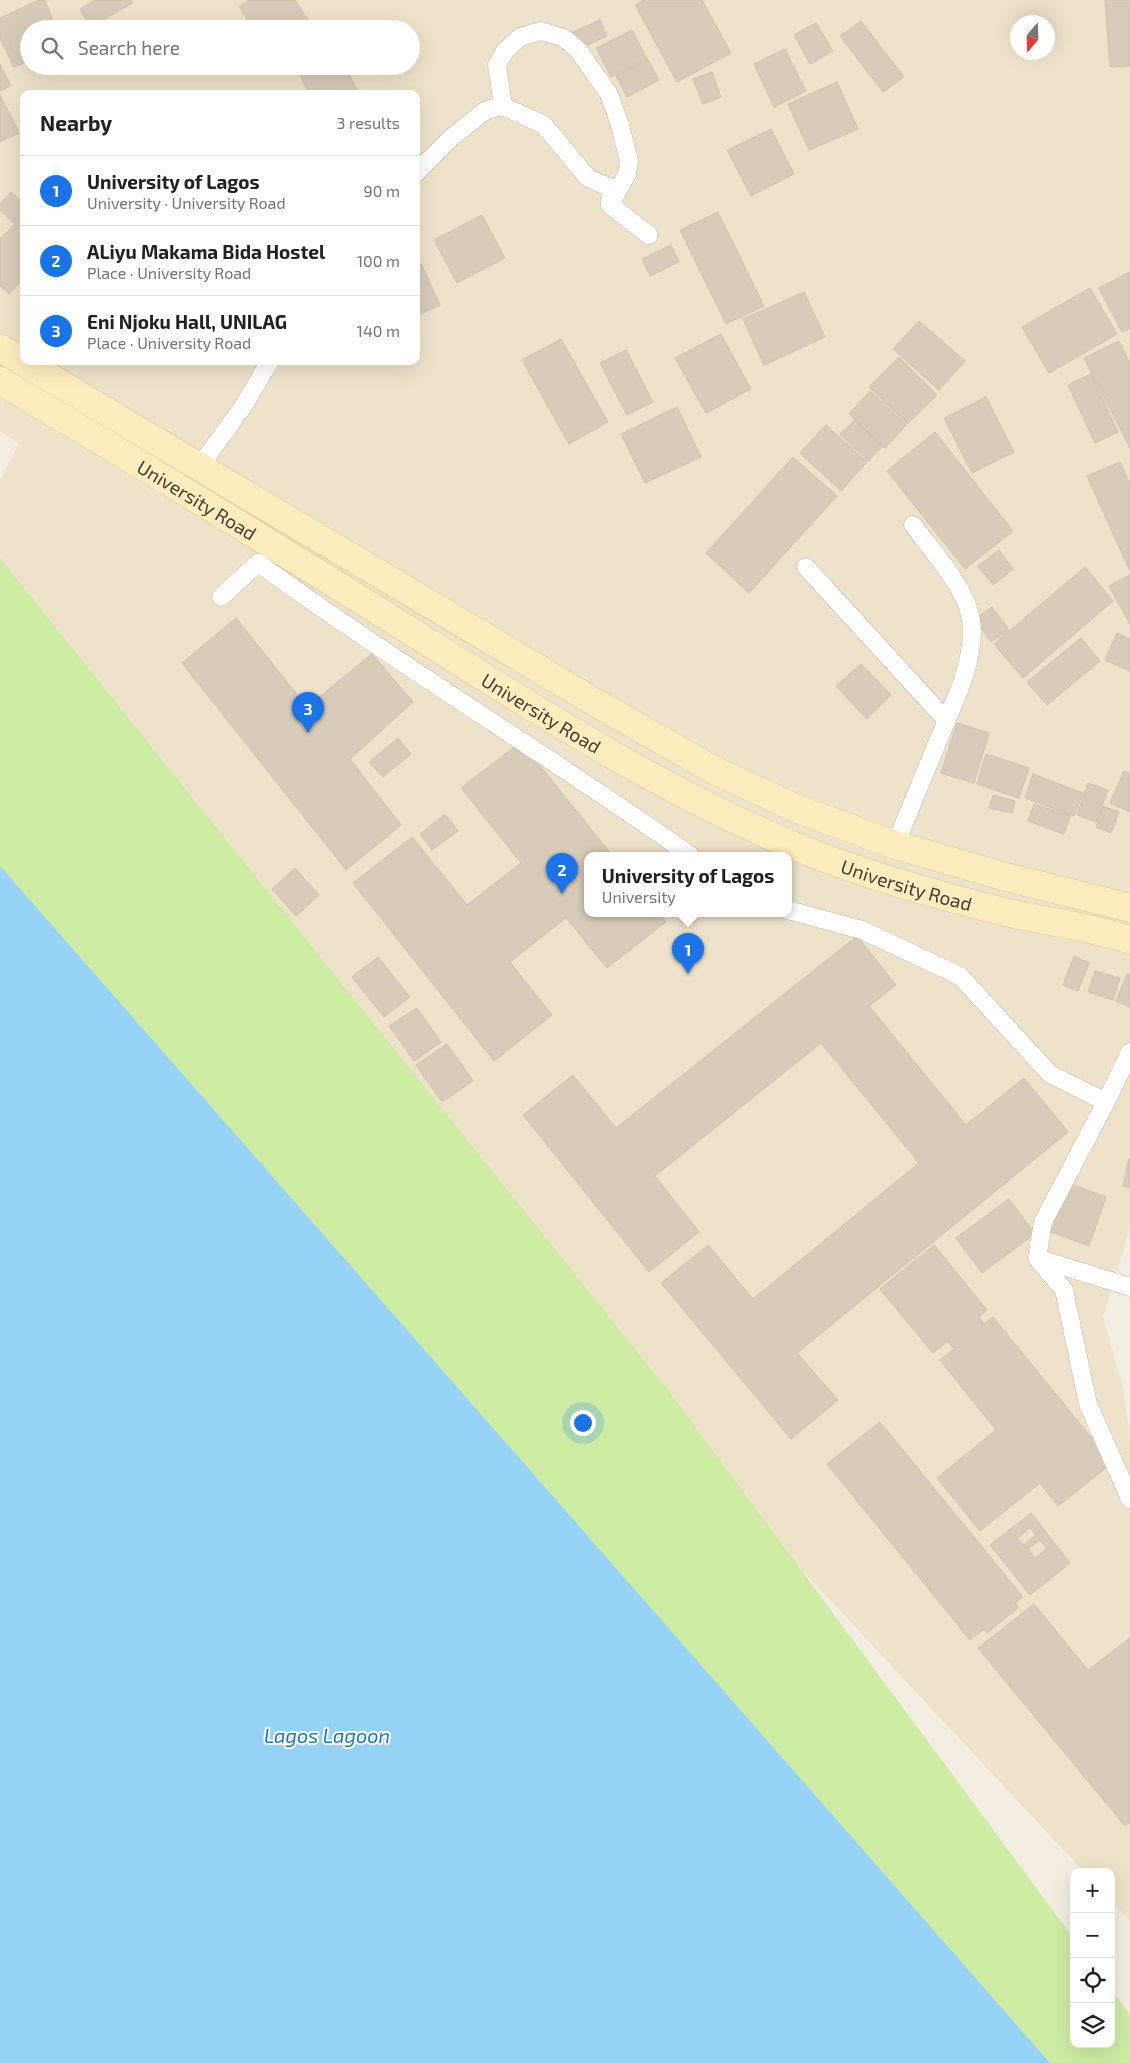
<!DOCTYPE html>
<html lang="en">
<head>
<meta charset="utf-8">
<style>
	body { margin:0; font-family:"Exo 2",sans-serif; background:#f6f6f6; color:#202124 }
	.controls { position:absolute; right:15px; bottom:15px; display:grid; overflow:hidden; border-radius:10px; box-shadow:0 5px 20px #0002 }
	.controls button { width:45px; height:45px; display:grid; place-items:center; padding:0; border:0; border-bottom:1px solid #e0e0e0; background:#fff; color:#202124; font:25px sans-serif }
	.compass { position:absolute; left:1010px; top:15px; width:45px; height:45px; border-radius:50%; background:#fff; box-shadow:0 5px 20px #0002; rotate:199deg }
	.you { position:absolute; left:582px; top:1422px; width:18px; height:18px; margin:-12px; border:4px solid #fff; border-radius:50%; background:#1a73e8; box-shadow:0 0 0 8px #1a73e833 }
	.badge { display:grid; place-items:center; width:32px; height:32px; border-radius:50%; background:#1a73e8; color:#fff; font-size:16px; font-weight:700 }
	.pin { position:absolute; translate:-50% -41px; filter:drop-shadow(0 1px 2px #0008) }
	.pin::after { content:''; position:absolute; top:26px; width:18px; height:15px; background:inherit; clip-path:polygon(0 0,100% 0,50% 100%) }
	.popup { position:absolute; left:584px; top:852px; width:208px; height:65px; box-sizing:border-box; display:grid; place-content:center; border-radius:10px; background:#fff; filter:drop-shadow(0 1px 4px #0005); font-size:16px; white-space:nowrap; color:#757577 }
	.popup b { font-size:19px; color:#202124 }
	.popup::after { content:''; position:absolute; left:50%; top:100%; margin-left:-10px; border:10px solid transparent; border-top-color:#fff }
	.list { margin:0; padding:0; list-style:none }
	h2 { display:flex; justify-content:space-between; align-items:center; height:65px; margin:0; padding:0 20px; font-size:21px }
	h2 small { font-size:16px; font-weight:400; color:#757577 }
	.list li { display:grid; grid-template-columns:32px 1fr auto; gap:15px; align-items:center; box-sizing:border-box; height:70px; padding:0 20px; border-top:1px solid #e0e0e0 }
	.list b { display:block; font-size:19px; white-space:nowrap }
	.list p { margin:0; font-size:16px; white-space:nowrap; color:#757577 }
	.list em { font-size:16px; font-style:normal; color:#757577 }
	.icon { flex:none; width:28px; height:28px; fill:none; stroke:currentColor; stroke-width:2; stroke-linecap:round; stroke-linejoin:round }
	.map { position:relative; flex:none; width:1130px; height:2063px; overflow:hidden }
	.search { position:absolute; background:#fff; box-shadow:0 5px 20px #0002; left:20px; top:20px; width:400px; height:55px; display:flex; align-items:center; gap:12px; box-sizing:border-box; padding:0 18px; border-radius:28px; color:#757577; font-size:19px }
	.panel { position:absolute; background:#fff; box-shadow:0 5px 20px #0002; left:20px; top:90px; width:400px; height:275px; border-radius:10px }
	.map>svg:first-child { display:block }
	.education { fill:#eee2ca; fill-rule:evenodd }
	.green { fill:#cfeca5 }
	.water { fill:#96d3f7 }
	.building { fill:#d8cbb9; stroke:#d1c0a9; fill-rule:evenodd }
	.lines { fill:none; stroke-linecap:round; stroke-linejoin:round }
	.service-casing { stroke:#c2b7a6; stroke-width:19 }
	.secondary-casing { stroke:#dac38e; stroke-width:29 }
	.service { stroke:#fff; stroke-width:18 }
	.secondary { stroke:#ffedbf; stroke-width:28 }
	.labels { text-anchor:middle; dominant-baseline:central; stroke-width:4; stroke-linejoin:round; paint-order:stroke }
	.street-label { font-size:19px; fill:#453c32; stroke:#fff }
	.water-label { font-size:20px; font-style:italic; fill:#207ab2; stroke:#fff }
</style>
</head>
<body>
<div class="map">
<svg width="1130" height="2063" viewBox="0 0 1130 2063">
	<rect width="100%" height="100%" fill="#f3ede2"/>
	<path class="education" d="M0,0H1130V1229L1103,1317L1122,1383L1130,1434V1921L1111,1901V1872H1084L7,718L0,703V480L19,444L0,431ZM1018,22H1048V52H1018ZM29,29H411V66H29ZM24,94H416V361H24ZM588,855H788V913H588Z"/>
	<path class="green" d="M0,558L668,1390L1074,1939V2044H1111V1989L1130,2015V2063H0Z"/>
	<path class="water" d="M0,866L1050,2063H0Z"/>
	<path class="building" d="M39,0H45L56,29H29V61L14,67L0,39V18Z
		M95,0H131L133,3L90,27L80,9Z
		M249,0H295L310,23L301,29H253L239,6Z
		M644,0H702L731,53L677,82L635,5Z
		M1105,0H1130V66L1110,67Z
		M600,20L607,36L579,49L571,33Z
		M861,21L904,77L883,92L840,36Z
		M324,23L327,29H313Z
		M816,23L833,51L810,64L794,35Z
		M632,30L647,59L611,77L596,48Z
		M785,49L806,91L774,107L754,64Z
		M648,60L659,80L627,97L616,76Z
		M0,64L11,86L0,91Z
		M57,66H77L62,75Z
		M296,66H345L359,94H309Z
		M712,72L721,97L703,104L693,79Z
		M837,82L858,129L809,150L788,104Z
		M0,95L19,133L0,142Z
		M771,129L794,174L751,196L727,150Z
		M11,192L24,204V278L9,294L0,286V239L15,224L0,210V204Z
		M718,212L764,306L726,324L680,230Z
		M482,215L505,258L457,283L434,240Z
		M671,245L679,262L650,276L642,259Z
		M421,264L440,305L416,316V267Z
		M1130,272V328L1122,332L1099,288Z
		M1090,288L1117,334L1049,373L1022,327Z
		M804,292L825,337L764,365L743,319Z
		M919,321L965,361L939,390L893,349Z
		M721,334L751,389L706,413L675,358Z
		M561,339L608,422L569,444L522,360Z
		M1119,341L1130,363V448L1084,358Z
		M626,350L653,402L627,415L600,363Z
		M899,357L937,395L907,424L869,387Z
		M1091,374L1118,432L1095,443L1068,385Z
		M870,391L906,425L885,448L849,414Z
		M986,397L1014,452L972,473L944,418Z
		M677,407L701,457L645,483L621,434Z
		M855,420L882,447L868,461L840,434Z
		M826,425L867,462L841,491L800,453Z
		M935,432L1013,531L965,569L887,471Z
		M793,457L837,496L749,593L706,553Z
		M1120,462L1130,484V571L1087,476Z
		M999,550L1013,569L993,585L978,566Z
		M1085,567L1113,601L1023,678L994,644Z
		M1130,575V624L1109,586Z
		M992,607L1009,630L991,642L975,619Z
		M236,618L307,707L372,654L413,702L350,759L401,825L346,870L182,663Z
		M1117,633L1130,639V671L1105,660Z
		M1081,638L1100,661L1047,705L1027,682Z
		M861,664L891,695L867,719L836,686Z
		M957,723L989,733L974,783L941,773Z
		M398,738L411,754L383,777L369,762Z
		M521,742L612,855H588V913H659L666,922L607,968L566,918L510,962L552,1015L494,1061L353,883L412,837L467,905L521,863L461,788Z
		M986,754L1029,768L1019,798L977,784Z
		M1124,771L1130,774V812L1110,803Z
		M1033,774L1083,793L1074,816L1025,798Z
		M1088,783L1108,790L1096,822L1077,815Z
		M993,795L1015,801L1012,813L989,808Z
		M1034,804L1070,816L1064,834L1028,821Z
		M1103,806L1119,812L1111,833L1096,827Z
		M445,814L458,831L432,850L420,834Z
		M295,868L319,895L296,916L272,889Z
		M857,936L896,985L869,1006L966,1125L1024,1078L1068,1132L797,1353L838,1400L791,1439L661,1283L708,1245L753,1299L919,1163L821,1043L655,1176L699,1232L649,1272L523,1115L573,1075L616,1128Z
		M1074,956L1089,963L1078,991L1063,985Z
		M378,957L410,997L384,1017L352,977Z
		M1095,971L1120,978L1113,1000L1088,992Z
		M1127,974L1130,975V1007L1116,1001Z
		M417,1008L441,1042L414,1061L389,1026Z
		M447,1044L473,1081L442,1102L416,1065Z
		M1129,1159H1130V1188L1123,1186Z
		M1068,1183L1106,1197L1089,1246L1051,1232Z
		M1009,1199L1035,1234L982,1273L956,1238Z
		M934,1245L987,1310L979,1317L984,1324L993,1317L1112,1463L1058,1506L1040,1483L980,1531L937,1478L996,1430L940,1360L954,1349L948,1341L933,1353L880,1289Z
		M880,1422L1023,1597L1015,1603L1019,1607L987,1633L984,1629L970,1640L827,1464Z
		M1031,1513L1070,1563L1030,1595L990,1545ZM1030,1528L1036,1535L1024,1545L1017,1538ZM1040,1540L1047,1548L1035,1558L1028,1549Z
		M1034,1604L1088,1670L1130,1638V1822L1125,1826L978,1648Z"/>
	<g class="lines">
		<g class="service-casing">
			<path id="service" d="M503,106L497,65L505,51L520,37L541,31L564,38L578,50L609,94L620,125L629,161L627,174L610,205
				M416,173L451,138L486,110L503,106L544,125L588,178L611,188L610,205L649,235
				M200,466L244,405L270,361
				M806,567L947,721
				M221,597L258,563C399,665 548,755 690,855
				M895,845L962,683C969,660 976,635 969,611C962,584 930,548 913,525
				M788,910L862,930L960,976L1050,1074L1106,1102
				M1130,1052L1106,1102L1043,1222L1037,1258L1064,1290L1088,1404L1130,1499
				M1037,1258L1130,1287"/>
		</g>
		<g class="secondary-casing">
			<g id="secondary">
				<path d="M0,348L596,703L712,769L795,808L895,845L1006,877L1130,908"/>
				<path id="s1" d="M0,381C136,461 270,543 404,627C533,708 662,792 804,850C865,875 930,893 993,909C1038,921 1086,925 1130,940"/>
			</g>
		</g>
		<use href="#service" class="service"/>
		<use href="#secondary" class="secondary"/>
	</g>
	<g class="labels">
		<g class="street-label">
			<text stroke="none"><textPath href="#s1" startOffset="230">University Road</textPath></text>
			<text stroke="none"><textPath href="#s1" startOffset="635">University Road</textPath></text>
			<text stroke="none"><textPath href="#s1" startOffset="1040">University Road</textPath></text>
		</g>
		<g class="water-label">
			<text x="327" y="1735">Lagos Lagoon</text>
		</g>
	</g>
</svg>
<div class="controls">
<button>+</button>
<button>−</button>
<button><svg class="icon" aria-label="locate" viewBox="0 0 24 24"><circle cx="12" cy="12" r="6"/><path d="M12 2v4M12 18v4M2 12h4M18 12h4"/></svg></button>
<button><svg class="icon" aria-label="layers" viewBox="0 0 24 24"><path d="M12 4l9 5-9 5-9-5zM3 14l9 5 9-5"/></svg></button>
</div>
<svg class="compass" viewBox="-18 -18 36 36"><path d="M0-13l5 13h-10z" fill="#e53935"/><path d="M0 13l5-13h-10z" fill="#757577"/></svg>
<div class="you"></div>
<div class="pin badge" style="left:688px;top:974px">1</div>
<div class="popup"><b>University of Lagos</b>University</div>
<div class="pin badge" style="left:562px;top:894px">2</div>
<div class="pin badge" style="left:308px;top:733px">3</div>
<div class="search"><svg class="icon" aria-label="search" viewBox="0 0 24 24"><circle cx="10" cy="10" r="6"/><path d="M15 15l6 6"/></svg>Search here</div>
<section class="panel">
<h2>Nearby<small>3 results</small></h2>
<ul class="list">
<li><span class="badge">1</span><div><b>University of Lagos</b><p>University · University Road</p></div><em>90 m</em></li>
<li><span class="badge">2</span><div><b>ALiyu Makama Bida Hostel</b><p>Place · University Road</p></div><em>100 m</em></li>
<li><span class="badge">3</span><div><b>Eni Njoku Hall, UNILAG</b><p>Place · University Road</p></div><em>140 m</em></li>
</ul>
</section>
</div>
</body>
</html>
